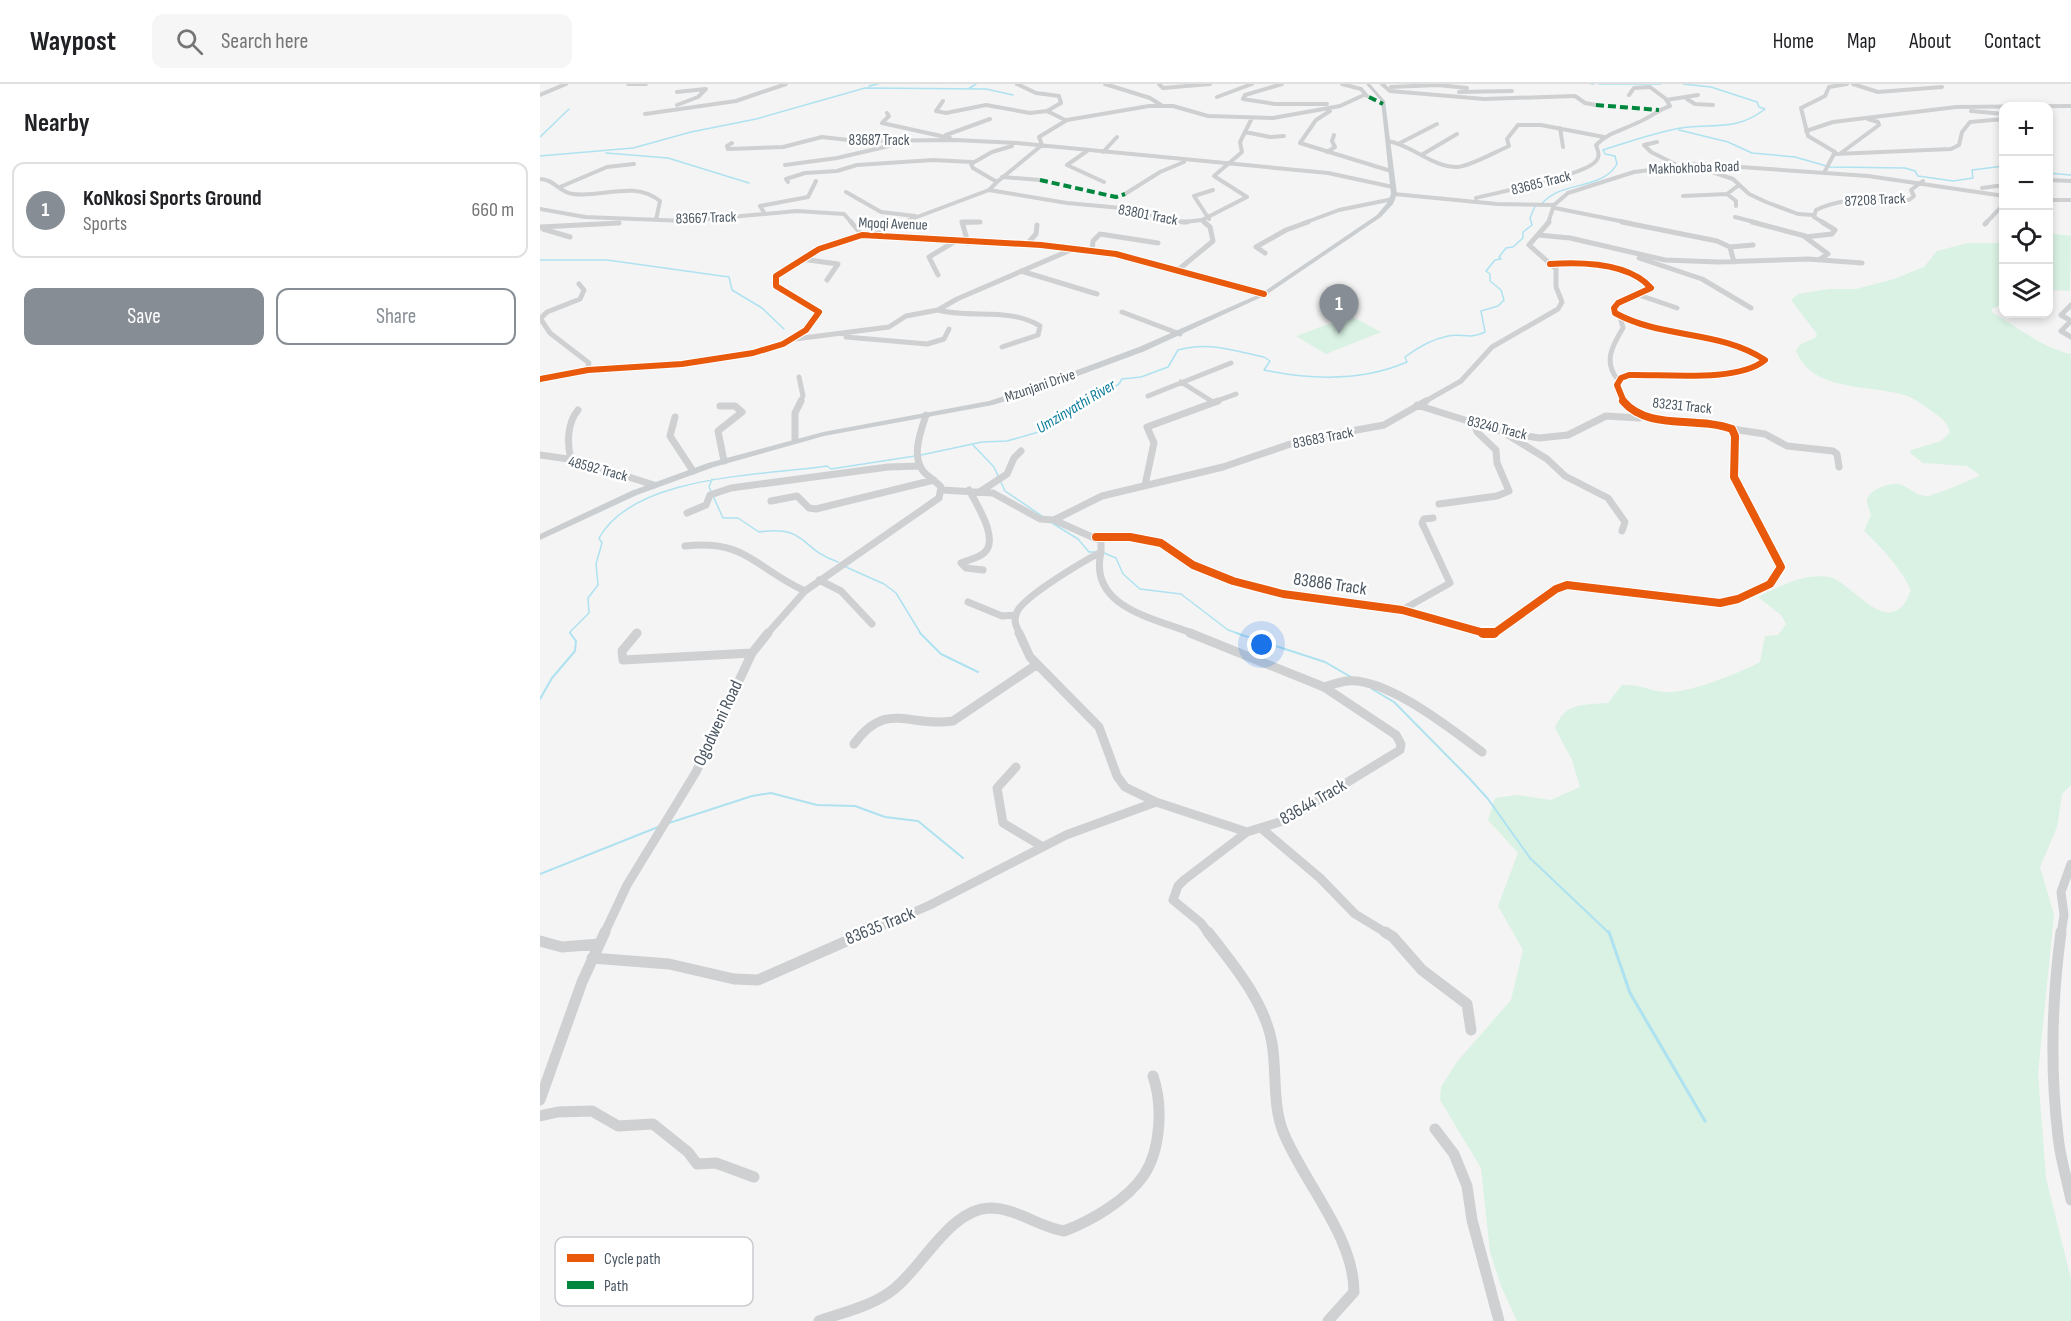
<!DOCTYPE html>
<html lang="en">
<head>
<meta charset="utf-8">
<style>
	body { margin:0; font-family:"Sofia Sans Condensed",sans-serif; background:#f6f6f6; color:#202124 }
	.controls { position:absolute; right:18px; top:18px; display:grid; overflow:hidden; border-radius:12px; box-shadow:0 3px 9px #0003 }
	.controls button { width:54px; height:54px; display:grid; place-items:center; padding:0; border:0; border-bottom:2px solid #e0e0e0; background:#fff; color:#202124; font:30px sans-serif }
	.you { position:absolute; left:722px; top:561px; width:21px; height:21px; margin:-15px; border:4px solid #fff; border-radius:50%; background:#1a73e8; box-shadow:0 0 0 9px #1a73e833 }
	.badge { display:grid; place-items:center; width:39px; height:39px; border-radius:50%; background:#868d94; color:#fff; font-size:20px; font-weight:700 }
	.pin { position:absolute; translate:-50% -50px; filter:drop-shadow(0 2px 3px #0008) }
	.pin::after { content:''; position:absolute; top:32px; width:21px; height:18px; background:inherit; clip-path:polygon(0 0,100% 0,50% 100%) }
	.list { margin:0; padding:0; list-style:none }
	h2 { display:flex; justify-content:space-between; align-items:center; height:78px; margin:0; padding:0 24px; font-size:26px }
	h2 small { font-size:20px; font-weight:400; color:#757577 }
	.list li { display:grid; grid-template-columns:39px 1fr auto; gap:18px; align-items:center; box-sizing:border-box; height:96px; margin:0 12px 12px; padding:0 12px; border:2px solid #e0e0e0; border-radius:12px }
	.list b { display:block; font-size:22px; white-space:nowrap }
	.list p { margin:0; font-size:20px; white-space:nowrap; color:#757577 }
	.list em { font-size:20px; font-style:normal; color:#757577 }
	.actions { display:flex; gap:12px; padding:18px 24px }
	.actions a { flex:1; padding:14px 0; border:2px solid #868d94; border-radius:12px; text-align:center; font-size:21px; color:#868d94 }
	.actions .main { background:#868d94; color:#fff }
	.icon { flex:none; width:33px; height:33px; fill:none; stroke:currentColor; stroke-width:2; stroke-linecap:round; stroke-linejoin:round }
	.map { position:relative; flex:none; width:1531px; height:1237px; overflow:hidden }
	header { display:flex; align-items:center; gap:36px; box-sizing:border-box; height:84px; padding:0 30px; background:#fff; border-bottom:2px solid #e0e0e0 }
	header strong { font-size:28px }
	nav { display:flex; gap:33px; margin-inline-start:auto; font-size:21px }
	.search { width:420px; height:54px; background:#f6f6f6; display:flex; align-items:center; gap:15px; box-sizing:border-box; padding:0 21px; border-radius:12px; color:#757577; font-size:22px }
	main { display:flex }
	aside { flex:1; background:#fff }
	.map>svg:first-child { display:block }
	.green { fill:#d9f2e3 }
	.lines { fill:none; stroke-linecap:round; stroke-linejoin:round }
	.stream-far2 { stroke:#aee2f0; stroke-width:1.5 }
	.stream-far1 { stroke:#aee2f0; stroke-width:2 }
	.stream { stroke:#aee2f0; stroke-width:3 }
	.minor-far4 { stroke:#ced0d2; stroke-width:4 }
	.minor-far3 { stroke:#ced0d2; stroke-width:5 }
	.minor-far2 { stroke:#ced0d2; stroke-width:7 }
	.minor-far1 { stroke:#ced0d2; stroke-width:9 }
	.minor { stroke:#ced0d2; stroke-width:11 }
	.major { fill:#caced1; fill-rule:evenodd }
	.quiet { stroke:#00873e; stroke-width:4; stroke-dasharray:8 4; stroke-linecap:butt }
	.cycleway-far2-casing { stroke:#fff; stroke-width:8 }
	.cycleway-far1-casing { stroke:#fff; stroke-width:10 }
	.cycleway-casing { stroke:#fff; stroke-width:14 }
	.cycleway-far2 { stroke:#e8590c; stroke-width:6 }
	.cycleway-far1 { stroke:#e8590c; stroke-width:8 }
	.cycleway { stroke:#e8590c; stroke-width:10 }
	.labels { text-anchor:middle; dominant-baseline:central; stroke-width:5; stroke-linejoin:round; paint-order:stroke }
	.far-street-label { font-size:15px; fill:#4a5661; stroke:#fff }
	.far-water-label { font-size:16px; font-style:italic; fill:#0c7c9b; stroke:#fff }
	.street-label { font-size:18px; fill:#4a5661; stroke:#fff }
	.key { fill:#fff; stroke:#c9ccd0; stroke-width:1.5 }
	.key-label { font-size:16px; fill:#4a5661 }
</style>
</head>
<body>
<header>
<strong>Waypost</strong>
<div class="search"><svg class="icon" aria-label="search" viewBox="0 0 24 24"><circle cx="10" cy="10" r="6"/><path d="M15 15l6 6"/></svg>Search here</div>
<nav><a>Home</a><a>Map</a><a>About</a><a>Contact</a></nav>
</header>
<main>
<aside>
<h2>Nearby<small></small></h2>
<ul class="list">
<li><span class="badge">1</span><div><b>KoNkosi Sports Ground</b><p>Sports</p></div><em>660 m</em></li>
</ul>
<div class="actions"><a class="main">Save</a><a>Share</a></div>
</aside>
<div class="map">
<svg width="1531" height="1237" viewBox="0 0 1531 1237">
	<rect width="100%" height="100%" fill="#f4f4f4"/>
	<path class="green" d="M1508,149L1531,152L1530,207L1509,206Z
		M1428,159H1463V220L1451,225L1453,229C1480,244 1500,263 1531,270V701L1522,710L1517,743L1500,783L1514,831L1498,989L1506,1094L1531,1195V1237H977L961,1202L950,1168L941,1084L900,1016L901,1003L916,979L971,916L983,866L958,822L978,769L948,736L955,714L977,711L1011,716L1040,703L1032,676L1015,644C1025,618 1044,621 1068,619L1082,601C1097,600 1109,606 1123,608C1144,611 1201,589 1220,578L1225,552L1238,551L1246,540L1241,531L1218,513C1240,502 1264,489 1289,493C1311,496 1351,562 1371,506C1360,483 1342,464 1324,447L1331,431C1330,427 1327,421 1327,417C1327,406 1348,399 1358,400C1369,402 1376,413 1388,412C1392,412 1437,394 1440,391L1427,382L1383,379L1370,369L1371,366L1401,357L1410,348C1407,337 1401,334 1393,328C1383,321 1373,313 1361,310C1327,301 1270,307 1256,266L1261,260L1275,254L1277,250L1251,216L1258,210L1289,205H1316L1354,195L1384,183L1397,167Z
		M811,232L841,248L786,270L756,252Z"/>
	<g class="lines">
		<path class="stream-far2" d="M1051,0H1054
			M1059,0H1121
			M329,2L338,0
			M428,5L436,0
			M1139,46L1188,58L1212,69L1255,73L1290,83L1365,84L1375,87L1378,92L1413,97L1433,94L1432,86L1464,82
			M0,53L29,25
			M66,69L128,74L209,99
			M0,72L93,64L151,48L216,35L325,4L446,5L473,11
			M1508,89L1531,91
			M1001,121C1019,96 1062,107 1077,80L1075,72L1065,70L1063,66C1085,59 1108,51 1131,46C1166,37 1194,50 1225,25L1219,23L1217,18L1171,3L1143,0
			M0,176H67L189,193L192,206L222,224L244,245
			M433,361L454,383L465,407L505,434
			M381,371L442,358L467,357L502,347L579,300L582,295L601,293L628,283L638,266C669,257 693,267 724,273L730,277L724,286C772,296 821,298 867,278L865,273C877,264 893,255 908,252C923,249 929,256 945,248L941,227L958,222L964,216L961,206L950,197V190L946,187L955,176L961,175L959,173L966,164L973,163L983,154V148L992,141L990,134L995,122
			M172,395L169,403L183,434H198L219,448C268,441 259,465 298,478
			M512,439L538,455L549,468H555
			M564,469L576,474L583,490L600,505L641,510L688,546L700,550
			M306,483L344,500L356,509L381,550
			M31,550L30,548L49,529L48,514L58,501L56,480L62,459L59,454C95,390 223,392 287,382L291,385L375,372"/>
		<path class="stream-far1" d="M380,549L401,570L438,588
			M696,549L785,578L811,593
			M832,605L854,618L929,694L948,715L990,774L1070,850
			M0,615L12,594L35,567L36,557L30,549
			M129,739L212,712L231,709L277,721L315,722L345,733L378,737L423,774
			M0,790L118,743"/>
		<path class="stream" d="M1069,848L1090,909L1165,1037"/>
		<path class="minor-far4" d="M88,0H106
			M477,0L496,9L519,12L521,19L507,27
			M565,0L610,14L621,21
			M619,0L623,4L670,0
			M742,0L705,11L703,15L735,20H787
			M802,0L821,5L827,12
			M842,0L850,7L944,15L1035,12L1045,19L1056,21
			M1313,0L1338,8L1402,3
			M851,3L898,1L927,4
			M137,8L166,5L158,13L137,21
			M919,8L972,7
			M0,11L26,0
			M677,13L712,0
			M1147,15L1155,20L1173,21
			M1126,16L1158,11
			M403,17L396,27L406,29L446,21L490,29L507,27L525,36
			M790,27L776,36L760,59L851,87
			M1431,27L1464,30
			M347,29L349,32L342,39L410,54
			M105,30L196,17L246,0
			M1020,44L1023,63
			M1266,47L1293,38L1416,23L1531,22
			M705,48L730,53L744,52
			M406,51L450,35
			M848,57C872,61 892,83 917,83C929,83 957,67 969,62L967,55L978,41H1001L1064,53
			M1117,58L1104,61L1111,68L1135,80
			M192,59L187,62L188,65L243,63L282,53L317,57L415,56L477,59L788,89L853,103
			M860,59L897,40
			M502,61L499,53L527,36L609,22H633L668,32L733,34L800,22L824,11
			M547,67L527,81L564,98
			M563,68L577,53
			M787,68L795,63L792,57L794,51
			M1301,69L1339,41L1338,38L1328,35
			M883,70L917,50
			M1295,70L1411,65L1419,61L1422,48L1430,38L1464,35
			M245,81L297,74L362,59
			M1157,83L1193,95L1209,110L1226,118L1258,130L1273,131
			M1285,87L1295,68L1268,52L1261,24L1285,12L1289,3L1307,0
			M462,93L500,96
			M0,95C14,95 20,109 33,110C64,114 93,96 120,117L116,136
			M1508,96L1531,97
			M248,98L246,95L265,89L297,87L317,81L393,76L432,78
			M457,98L502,61
			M20,103L67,83L94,80
			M1442,104L1464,101
			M449,106L527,119L592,125L616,134L644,138L662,136L666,139
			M306,108L341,128L375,132
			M585,110L620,88L644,78
			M854,110L957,120L1014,121L1028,109L1094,88L1157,80L1328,92L1464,112
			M1187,110L1196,117V122
			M1143,112L1187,110L1199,101
			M936,114C959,108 1044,91 1055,78C1061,73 1058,67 1056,61C1069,48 1083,46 1099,38C1111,33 1118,26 1130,22L1126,15L1110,3L1094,4L1089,11
			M1508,116H1531
			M1015,124L1090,139
			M0,125L45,133L146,137L257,127L304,130L312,139
			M225,130L220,122L268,113L276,97
			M1195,133L1218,139
			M669,135L654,112L673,106
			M662,136L707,113L674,92L702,68L700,58L712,34
			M75,139H79
			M361,139L449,106L457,98L433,84L431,80L452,68L472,62
			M422,139L440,138
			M764,139L799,126L853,115
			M1008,139L1014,121
			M1284,139L1274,133L1276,126C1306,111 1337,118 1369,116L1374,112L1371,106L1383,97
			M1446,139L1464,120"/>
		<path class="minor-far3" d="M311,138L322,151
			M642,138H647
			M1082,138L1177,157L1190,163L1194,178
			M1212,138L1265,152
			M1445,140L1447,138
			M0,143L79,139
			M3,145L30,153
			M332,150L365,138
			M998,151L1030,154L1125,176L1178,178L1268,175L1322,179
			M428,159L422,138H440
			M487,160L496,150L497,141
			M1190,163L1213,161
			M552,167L553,157L560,150L618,159
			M725,169L716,163L746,146L768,138
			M1099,174L1162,195L1211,224
			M261,175L298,180L287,196
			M1280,175L1288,170L1265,153L1292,150L1295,146L1282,138
			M1010,180C1041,178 1089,179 1111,204L1078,219L1074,224L1075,229C1122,255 1181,246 1225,276C1198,299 1124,290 1089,291L1081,294L1077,301L1084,318
			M638,186L673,157L670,143L664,138
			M481,187L557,210
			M398,191L389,173L414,158
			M1096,210L1137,224
			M1531,221L1521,231L1531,237L1521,247L1531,253
			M398,226C432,235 469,223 500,242L498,251L462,263
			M582,228L640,250
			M0,234L10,249L49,279L47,286
			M1,234L7,228L40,215L44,206L39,200
			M306,253L387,260L404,255L409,245
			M255,255L349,243L366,232L398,226L417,215L533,165
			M259,293L263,312L260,318
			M0,295L48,286L142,280L213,269L243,260L266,246L279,228L236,202V192L279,165L322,151L501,161L576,170L724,210
			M1078,296C1063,278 1072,262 1083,244L1080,232
			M641,298L673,318
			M608,312L691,279
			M674,318L696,310
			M884,318L921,297L952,263L1018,225L1022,218L1016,203V185L989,161L1009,138"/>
		<path class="minor-far2" d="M877,321L963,348L999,354L1028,351L1066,332L1099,334
			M180,322H195L202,328L178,347L184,377
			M135,333L130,352L153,387
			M1192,345L1225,350L1247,362L1293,367L1297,370L1299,383
			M963,348L1007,375L1025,392L1068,414L1085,438L1082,447
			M255,356V329L261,317
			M0,371L35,376L114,401
			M31,376C27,360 27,339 38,326
			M605,401L614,359L607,343L678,317
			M402,406L453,409L500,435L514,436L562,412L683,383L762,356L844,341L886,317
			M429,406C436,419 460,456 444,469C438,474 428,476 421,479L426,484L443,486
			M441,407L467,390L474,374L481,367
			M231,417L257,412L269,424L276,425L394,396
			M899,420L957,412L969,407L957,379L956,366L937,348L934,339
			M147,429L166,421L170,411L191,404L348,383L380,382
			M514,436L561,457V468
			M556,453H590L621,459L653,481L693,497L743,510L862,526L948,550L956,548L1016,505L1027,501L1180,519L1198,515L1230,500L1241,483L1194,393L1195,352L1192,345C1157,332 1108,347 1083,317
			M145,462C206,455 215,484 265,507
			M561,468C548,524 615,534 654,550
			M279,496L301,507L332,540
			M428,518L462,532L475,531
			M862,526L910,499L882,439L884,435L893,434
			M227,550L265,507L399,414L401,403C396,397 388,393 383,387C371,371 381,347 386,331
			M480,550C476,542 473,537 477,528C484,512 544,477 561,468"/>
		<path class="minor-far1" d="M97,549L82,567L83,576L212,569
			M479,549L490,573L559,643L577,692L585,703L616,718L707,748L746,736L860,666L861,660L856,651L784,603L650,549
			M943,549H954
			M784,603C791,601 799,598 807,597C846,593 911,645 942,668
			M314,660C347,615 369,644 413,637L496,581
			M476,683L457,704L463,739L503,763
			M722,745L780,794L815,830L848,850
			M64,850L87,801L156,688L212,569L228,549
			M324,850L390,821L526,751L616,718
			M669,850L661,839L633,816L638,802L644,796L707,748
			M1521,850L1524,831L1521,808L1531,780"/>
		<path class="minor" d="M668,848C693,880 725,918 732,959C737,988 732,1022 744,1050C765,1100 814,1153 814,1208L788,1237
			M845,848L853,853L882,886L927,920L931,946
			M1521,848C1512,915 1510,985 1518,1052C1520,1074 1527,1095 1531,1116
			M0,857L22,863L59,860
			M52,874L129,880L194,895L218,896L327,848
			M0,1016L42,898L65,848
			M0,1032L18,1028L52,1027L78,1042L113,1040L148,1068L157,1080L176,1079L214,1093
			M895,1045L914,1070L927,1102L932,1136L959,1237
			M279,1237C304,1228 333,1222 354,1205C383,1182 410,1125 450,1124C476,1124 499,1143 524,1147C551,1137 587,1116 604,1091C621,1065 623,1021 613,992"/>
		<path class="major" d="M826,0H830L845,17L857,110L853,120L841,133L726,211L605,267L492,309L453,321L284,352L174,383L97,411L0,456V450L91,407L168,379L283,348L449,317L486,305L599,263L722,209L837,131L847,119L851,110L841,17Z"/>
		<path class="quiet" d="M829,13L843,20
			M1056,21L1119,26
			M500,96L576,113L585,110"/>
		<g class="cycleway-far2-casing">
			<path id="cycleway-far2" d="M1010,180C1041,178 1089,179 1111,204L1078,219L1074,224L1075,229C1122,255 1181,246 1225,276C1198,299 1124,290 1089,291L1081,294L1077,301L1084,318
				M0,295L48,286L142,280L213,269L243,260L266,246L279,228L236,202V192L279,165L322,151L501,161L576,170L724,210"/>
		</g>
		<g class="cycleway-far1-casing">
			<path id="cycleway-far1" d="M556,453H590L621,459L653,481L693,497L743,510L862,526L948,550L956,548L1016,505L1027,501L1180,519L1198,515L1230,500L1241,483L1194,393L1195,352L1192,345C1157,332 1108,347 1083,317"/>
		</g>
		<g class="cycleway-casing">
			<path id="cycleway" d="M943,549H954"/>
		</g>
		<use href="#cycleway-far2" class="cycleway-far2"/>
		<use href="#cycleway-far1" class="cycleway-far1"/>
		<use href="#cycleway" class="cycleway"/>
	</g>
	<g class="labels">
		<g class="far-street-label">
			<text x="339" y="56">83687 Track</text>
			<text transform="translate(1154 84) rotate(-2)">Makhokhoba Road</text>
			<text transform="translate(1001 99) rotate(-14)">83685 Track</text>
			<text transform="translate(1335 116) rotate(-3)">87208 Track</text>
			<text transform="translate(608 131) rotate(11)">83801 Track</text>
			<text transform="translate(166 134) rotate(-2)">83667 Track</text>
			<text transform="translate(353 140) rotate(2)">Mqoqi Avenue</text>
			<text transform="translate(500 302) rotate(-19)">Mzunjani Drive</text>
			<text transform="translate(1142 322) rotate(6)">83231 Track</text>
			<text transform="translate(957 344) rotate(14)">83240 Track</text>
			<text transform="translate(783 354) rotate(-11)">83683 Track</text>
			<text transform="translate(58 385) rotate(15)">48592 Track</text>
		</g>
		<g class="far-water-label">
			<text transform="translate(536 323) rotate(-31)">Umzinyathi River</text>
		</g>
		<g class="street-label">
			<text transform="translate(790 500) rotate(8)">83886 Track</text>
			<text transform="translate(178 639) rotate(-65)">Ogodweni Road</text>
			<text transform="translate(773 718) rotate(-30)">83644 Track</text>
			<text transform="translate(340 842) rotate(-22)">83635 Track</text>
		</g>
	</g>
	<rect x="15" y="1153" width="198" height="69" rx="9" class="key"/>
	<rect x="27" y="1170" width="27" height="8" fill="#e8590c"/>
	<rect x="27" y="1197" width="27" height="8" fill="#00873e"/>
	<g class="key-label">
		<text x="64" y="1180">Cycle path</text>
		<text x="64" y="1207">Path</text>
	</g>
</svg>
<div class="controls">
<button>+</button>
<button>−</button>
<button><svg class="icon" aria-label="locate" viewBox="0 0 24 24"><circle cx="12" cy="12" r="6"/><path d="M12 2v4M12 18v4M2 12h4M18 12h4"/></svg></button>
<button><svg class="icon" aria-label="layers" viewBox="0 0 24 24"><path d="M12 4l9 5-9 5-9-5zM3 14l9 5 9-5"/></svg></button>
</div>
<div class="you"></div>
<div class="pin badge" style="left:799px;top:250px">1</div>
</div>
</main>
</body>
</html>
